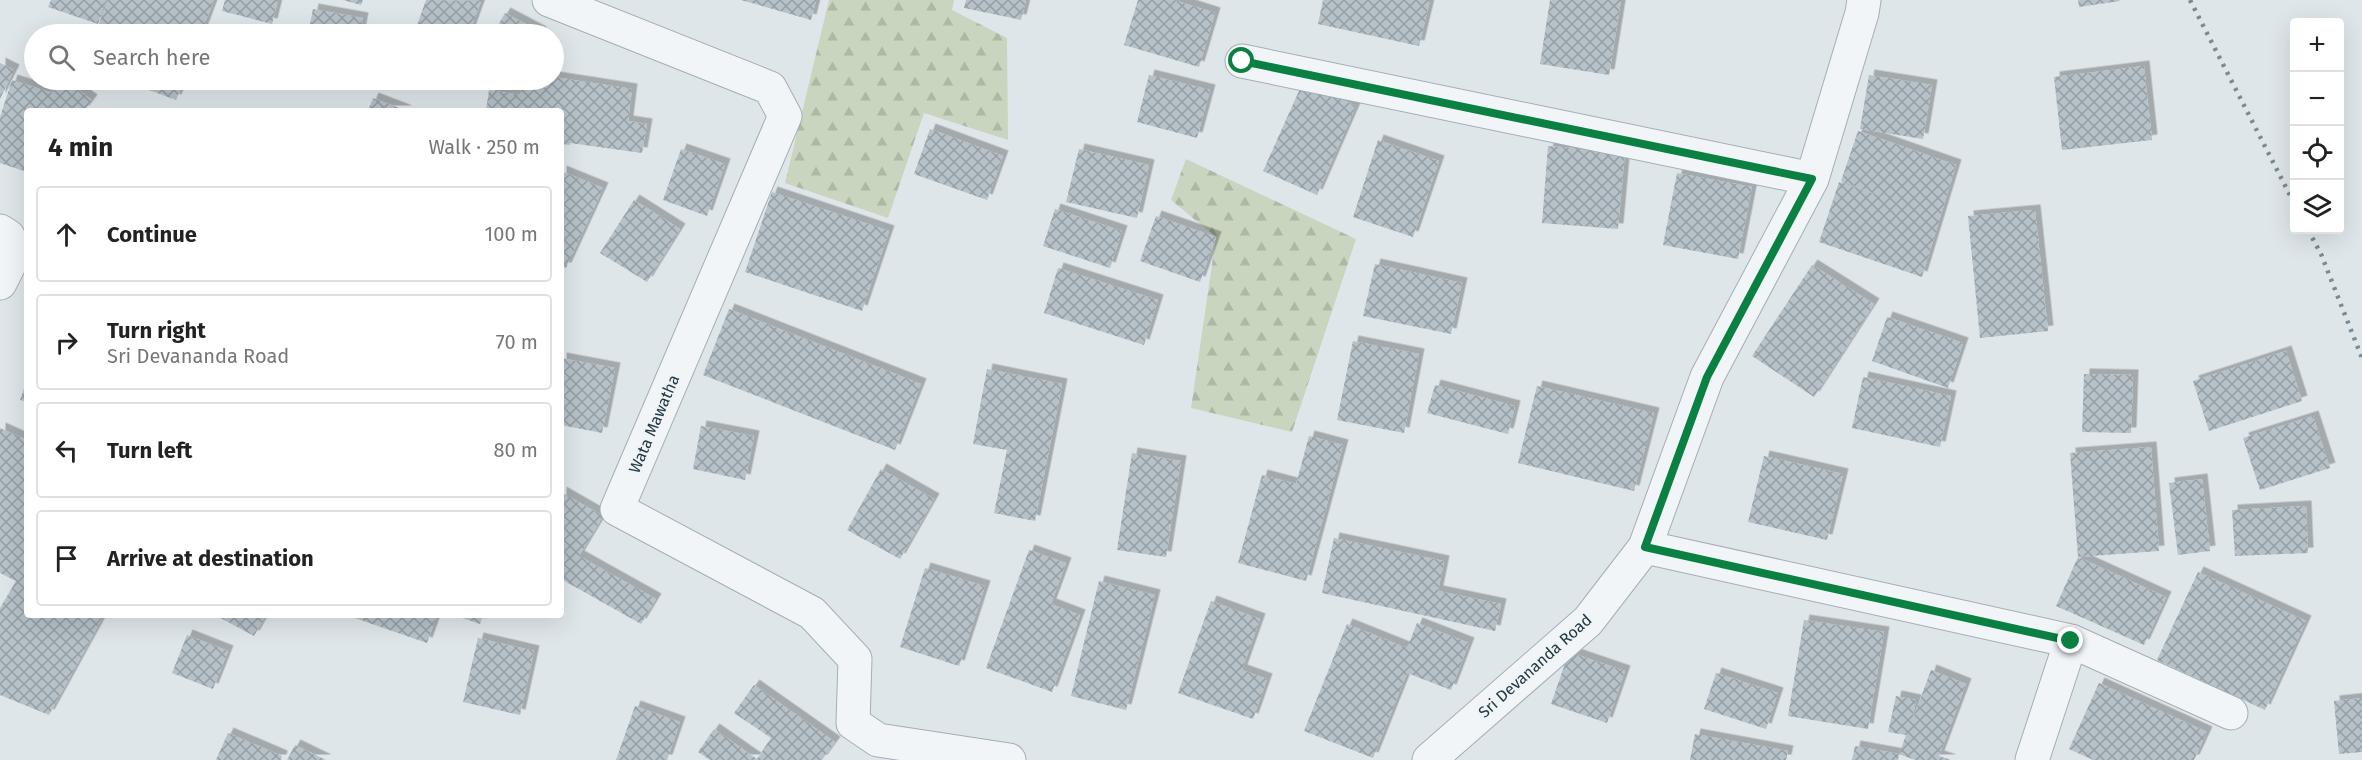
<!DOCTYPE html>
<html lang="en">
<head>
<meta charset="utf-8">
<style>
	body { margin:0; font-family:"Fira Sans",sans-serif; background:#f2f2f2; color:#222 }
	.controls { position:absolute; right:18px; top:18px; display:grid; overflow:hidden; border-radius:6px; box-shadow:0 6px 24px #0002 }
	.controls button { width:54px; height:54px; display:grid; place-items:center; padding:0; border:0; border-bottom:2px solid #e0e0e0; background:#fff; color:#222; font:30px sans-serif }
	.stop { position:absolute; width:18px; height:18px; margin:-14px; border:4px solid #0b8043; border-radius:50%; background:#fff }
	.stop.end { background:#0b8043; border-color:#fff; box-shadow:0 2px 6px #0008 }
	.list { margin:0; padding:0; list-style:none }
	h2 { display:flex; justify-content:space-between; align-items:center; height:78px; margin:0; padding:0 24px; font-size:26px }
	h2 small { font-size:20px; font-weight:400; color:#767676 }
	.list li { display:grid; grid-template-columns:39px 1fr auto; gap:18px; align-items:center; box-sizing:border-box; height:96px; margin:0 12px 12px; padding:0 12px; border:2px solid #e0e0e0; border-radius:6px }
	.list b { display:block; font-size:22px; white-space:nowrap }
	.list p { margin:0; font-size:20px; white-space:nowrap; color:#767676 }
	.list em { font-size:20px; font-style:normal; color:#767676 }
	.icon { flex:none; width:33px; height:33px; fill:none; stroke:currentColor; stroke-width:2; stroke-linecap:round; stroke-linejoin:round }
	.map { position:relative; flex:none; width:2362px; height:760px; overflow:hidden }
	.search { position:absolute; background:#fff; box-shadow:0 6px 24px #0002; left:24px; top:24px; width:540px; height:66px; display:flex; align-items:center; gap:15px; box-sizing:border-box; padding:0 21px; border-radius:33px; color:#767676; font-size:22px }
	.panel { position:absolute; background:#fff; box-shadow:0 6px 24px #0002; left:24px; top:108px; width:540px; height:510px; border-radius:6px }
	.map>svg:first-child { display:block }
	.forest { fill:url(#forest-firs) }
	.building { fill:url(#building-cross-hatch); filter:url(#shadow) }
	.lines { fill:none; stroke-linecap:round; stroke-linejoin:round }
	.minor-casing { stroke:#a4aeb5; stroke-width:35 }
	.minor { stroke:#f2f5f8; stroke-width:33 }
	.rail { stroke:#778a95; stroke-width:4.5; stroke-dasharray:3 6; stroke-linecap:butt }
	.route { stroke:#0b8043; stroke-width:8 }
	.labels { text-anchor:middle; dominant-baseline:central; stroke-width:4.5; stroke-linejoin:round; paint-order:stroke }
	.street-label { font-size:16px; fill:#263843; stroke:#eff4f7 }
</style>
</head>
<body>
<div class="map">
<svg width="2362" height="760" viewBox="0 0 2362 760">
	<defs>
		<pattern id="forest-firs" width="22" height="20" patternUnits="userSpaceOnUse" patternTransform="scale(1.5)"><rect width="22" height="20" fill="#cad5bf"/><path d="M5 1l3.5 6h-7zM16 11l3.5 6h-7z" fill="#adb8a5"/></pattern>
		<pattern id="building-cross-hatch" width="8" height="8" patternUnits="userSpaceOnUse" patternTransform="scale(1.5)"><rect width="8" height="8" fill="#b6c1c8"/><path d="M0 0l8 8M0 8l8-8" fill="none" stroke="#949ea4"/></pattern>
		<filter id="shadow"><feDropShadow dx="5.5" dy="-5.5" stdDeviation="0" flood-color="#0004"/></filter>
	</defs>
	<rect width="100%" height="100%" fill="#dfe6ea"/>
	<path class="forest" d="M829,0H954L952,10L1007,38L1008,140L924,113L888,218L785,183Z
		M1186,159L1356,239L1292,432L1191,408L1216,237L1171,200Z"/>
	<path class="building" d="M51,0H106L98,24L48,7Z
		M108,0H214L201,34H95Z
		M225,0H278L272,24L222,11Z
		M343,0H363L361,5Z
		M426,0L481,1L469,34H414Z
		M741,0H816L811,20Z
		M966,0H1026L1021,20L964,8Z
		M1138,0H1174L1215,13L1199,67L1124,45Z
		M1323,0H1430L1419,46L1318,24Z
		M1550,0H1621L1609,75L1540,64Z
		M2078,0H2119L2120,1L2079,7Z
		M313,9L363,18L360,34H308Z
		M505,13L541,32L540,34H493Z
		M0,63L14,70L0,99Z
		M2144,66L2152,140L2062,150L2054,77Z
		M1149,75L1210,90L1197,138L1137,122Z
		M1869,75L1932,85L1923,139L1860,129Z
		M554,77L632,89L628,121L647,124L642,153L570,143V145L561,144V111H486L489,90L520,95L522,80H554Z
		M12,80L52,93L66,81L92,100L84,111H27V172L0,163V117Z
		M122,80H184L176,100Z
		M1303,82L1356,106L1317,195L1263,171Z
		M373,98L407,111H368Z
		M930,129L1003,156L987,200L914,174Z
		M1858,131L1956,165L1922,277L1819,242L1839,182L1890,199L1841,181Z
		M1378,140L1439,161L1413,237L1353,217Z
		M1548,146L1625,152L1618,229L1542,223Z
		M681,149L725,164L707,216L663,200Z
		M1079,149L1149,165L1137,218L1066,202Z
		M561,171L603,188L566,268H561Z
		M1677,173L1752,187L1738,259L1663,245Z
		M772,192L889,231L862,311L745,272Z
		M634,200L680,229L647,282L600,253Z
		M1055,209L1122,231L1110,268L1043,246Z
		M2035,210L2048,331L1980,338L1968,216Z
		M1156,216L1216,237L1200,282L1140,261Z
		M1375,264L1462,283L1451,334L1363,316Z
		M1812,265L1874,304L1814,397L1752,356Z
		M1058,268L1158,300L1144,345L1044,313Z
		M729,309L921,384L895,450L703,375Z
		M1887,317L1963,343L1948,388L1872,361Z
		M1353,341L1419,354L1404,433L1337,420Z
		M2286,351L2302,401L2209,431L2193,381Z
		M561,358L615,368L602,433L561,425Z
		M987,369L1062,384L1035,521L994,513L1007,450L973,444Z
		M2084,374L2133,375L2131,433L2082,432Z
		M1863,377L1951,396L1940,447L1852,428Z
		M27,380V402L20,400Z
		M1435,385L1515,406L1508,434L1427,413Z
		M1537,386L1654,413L1634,491L1518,463Z
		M2313,416L2330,468L2260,490L2243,438Z
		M701,426L754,436L745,480L693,469Z
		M0,428L27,440V615H104L49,715L0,695V608L16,581L0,573Z
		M1309,436L1343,445L1306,581L1238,563L1262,475L1296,484Z
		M2151,447L2159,551L2078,557L2070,453Z
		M1132,453L1181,461L1166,557L1117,550Z
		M1764,456L1843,474L1827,540L1748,522Z
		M881,469L934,499L900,559L847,530Z
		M2202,479L2210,551L2178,555L2169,483Z
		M561,492L603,516L579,556L656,599L641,624L561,579Z
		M2306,506L2308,553L2235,556L2232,510Z
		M1334,538L1444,561L1438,591L1501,604L1495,631L1322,593Z
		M1029,550L1066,563L1051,604L1080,615L1052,692L986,668Z
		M2078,557L2166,597L2144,645L2056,606Z
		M925,568L985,586L959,666L900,647Z
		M2198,572L2306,621L2265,710L2157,660Z
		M1099,581L1155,595L1126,710L1071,696Z
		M1211,601L1260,619L1242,670L1267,679L1253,719L1178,693Z
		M215,615H266L254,636Z
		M346,615H437L427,643Z
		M454,615H483L480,624Z
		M1804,620L1884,632L1868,729L1788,716Z
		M1417,623L1469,643L1451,690L1407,673L1373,758L1304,731L1347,624L1407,648Z
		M187,635L228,651L213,689L172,673Z
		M478,638L534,651L520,715L463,702Z
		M1569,652L1625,671L1607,723L1551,704Z
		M1931,670L1966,684L1939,756L1951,760H1915L1899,754L1906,735L1888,732L1896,696L1916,700L1912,721Z
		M1716,673L1778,693L1766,729L1704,709Z
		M2099,683L2207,732L2194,760H2093L2069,749Z
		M754,685L835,742L822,760H710L698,752L714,729L757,759L771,738L734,713Z
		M2362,698V752L2339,754L2334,701Z
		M635,706L680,722L667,760H616Z
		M228,733L282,756L281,760H216Z
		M1695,734L1788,751L1786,760H1690Z
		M295,745L326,760H287Z
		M1855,746L1899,754L1898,760H1852Z"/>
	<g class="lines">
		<g class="minor-casing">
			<path id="minor" d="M549,0L770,88L785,116L617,509L812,613L855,659L853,723L878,740L1009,760
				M1242,61L1812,179
				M0,231L8,236L16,251L0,283
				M1645,547L2071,641L2231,713
				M1429,760L1588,621L1645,547L1707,377L1812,179L1862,13L1864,0
				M2032,760L2071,641"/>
		</g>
		<use href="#minor" class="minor"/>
		<path class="rail" d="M2190,0L2294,203
			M2308,230L2321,254L2362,358"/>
	</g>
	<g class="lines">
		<path class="route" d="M1242,61L1812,179L1707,377L1645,547L2071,641"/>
	</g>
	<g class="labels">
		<g class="street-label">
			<text transform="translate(654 424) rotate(-67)">Wata Mawatha</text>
			<text transform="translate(1535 666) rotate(-42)">Sri Devananda Road</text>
		</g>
	</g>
</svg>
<div class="controls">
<button>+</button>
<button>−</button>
<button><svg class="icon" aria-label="locate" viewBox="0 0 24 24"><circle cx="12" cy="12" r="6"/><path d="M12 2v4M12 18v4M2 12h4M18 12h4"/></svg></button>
<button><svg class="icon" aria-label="layers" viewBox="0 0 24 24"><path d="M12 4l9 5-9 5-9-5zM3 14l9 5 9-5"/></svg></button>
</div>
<div class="stop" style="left:1242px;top:61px"></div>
<div class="stop end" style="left:2071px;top:641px"></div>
<div class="search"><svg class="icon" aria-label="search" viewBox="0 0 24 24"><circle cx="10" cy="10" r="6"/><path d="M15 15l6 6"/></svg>Search here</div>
<section class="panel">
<h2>4 min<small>Walk · 250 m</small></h2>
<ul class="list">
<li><svg class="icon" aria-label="ahead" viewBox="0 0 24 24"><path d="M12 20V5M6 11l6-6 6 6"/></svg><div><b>Continue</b></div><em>100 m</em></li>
<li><svg class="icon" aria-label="right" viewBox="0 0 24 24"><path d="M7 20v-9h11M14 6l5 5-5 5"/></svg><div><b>Turn right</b><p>Sri Devananda Road</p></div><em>70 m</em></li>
<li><svg class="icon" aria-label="left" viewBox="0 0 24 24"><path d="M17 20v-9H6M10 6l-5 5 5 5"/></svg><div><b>Turn left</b></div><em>80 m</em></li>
<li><svg class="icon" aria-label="arrive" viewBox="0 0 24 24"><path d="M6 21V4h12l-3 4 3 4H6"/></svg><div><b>Arrive at destination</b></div></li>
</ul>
</section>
</div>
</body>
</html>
